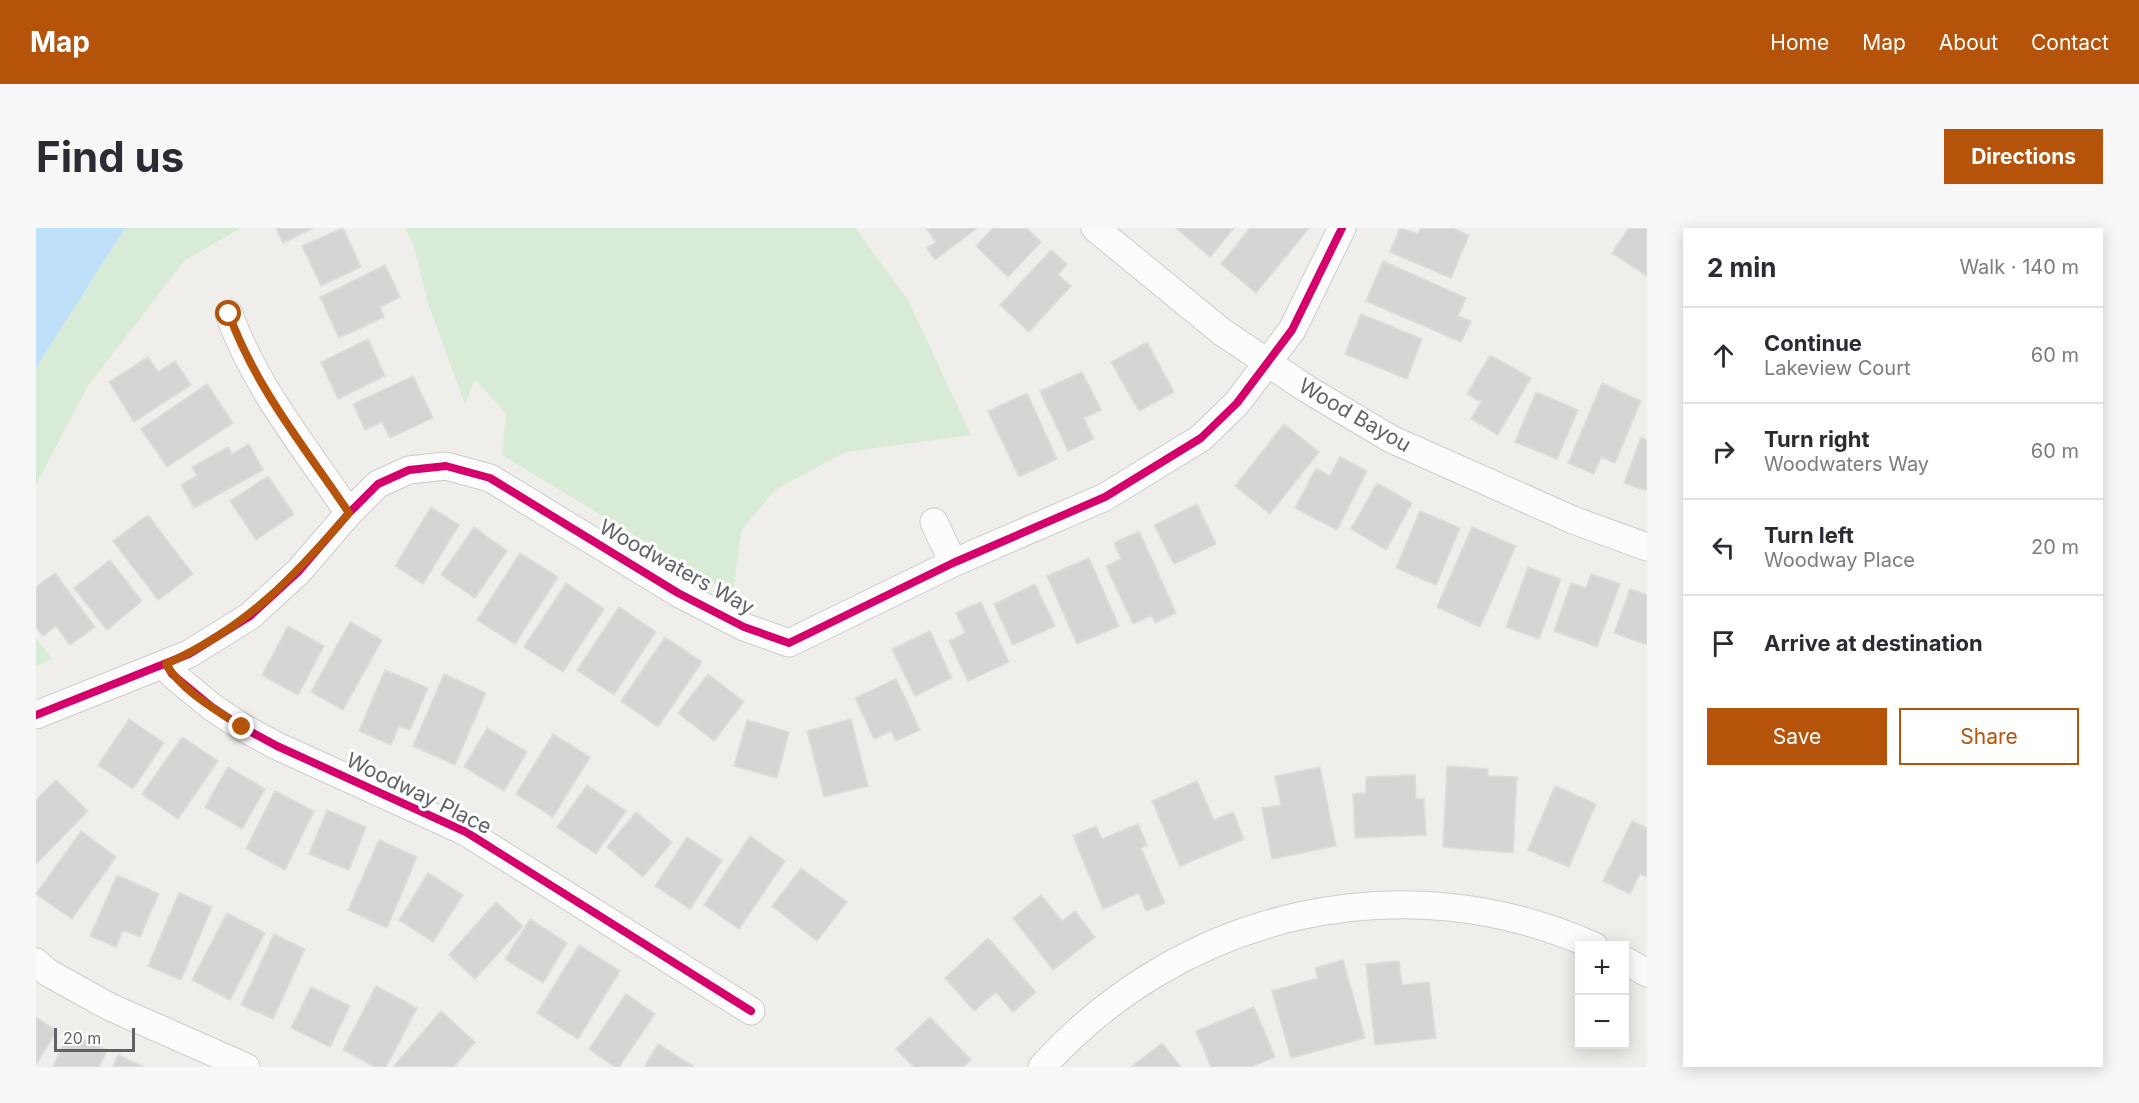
<!DOCTYPE html>
<html lang="en">
<head>
<meta charset="utf-8">
<style>
	body { margin:0; font-family:Inter,sans-serif; background:#f7f7f7; color:#2b2b33 }
	.controls { position:absolute; right:18px; bottom:18px; display:grid; overflow:hidden; border-radius:0px; box-shadow:0 3px 15px #0003 }
	.controls button { width:54px; height:54px; display:grid; place-items:center; padding:0; border:0; border-bottom:2px solid #e1e1e2; background:#fff; color:#2b2b33; font:30px sans-serif }
	.scale { position:absolute; left:18px; bottom:15px; width:81px; box-sizing:border-box; padding-left:6px; border:3px solid #5f6368; border-top:0; font-size:16px; line-height:21px; white-space:nowrap; color:#5f6368; -webkit-text-stroke:4px #fff; paint-order:stroke }
	.stop { position:absolute; width:18px; height:18px; margin:-14px; border:4px solid #b45309; border-radius:50%; background:#fff }
	.stop.end { background:#b45309; border-color:#fff; box-shadow:0 2px 6px #0008 }
	.list { margin:0; padding:0; list-style:none }
	h2 { display:flex; justify-content:space-between; align-items:center; height:78px; margin:0; padding:0 24px; font-size:26px }
	h2 small { font-size:20px; font-weight:400; color:#7c7c81 }
	.list li { display:grid; grid-template-columns:39px 1fr auto; gap:18px; align-items:center; box-sizing:border-box; height:96px; padding:0 24px; border-top:2px solid #e1e1e2 }
	.list b { display:block; font-size:22px; white-space:nowrap }
	.list p { margin:0; font-size:20px; white-space:nowrap; color:#7c7c81 }
	.list em { font-size:20px; font-style:normal; color:#7c7c81 }
	.actions { display:flex; gap:12px; padding:18px 24px }
	.actions a { flex:1; padding:14px 0; border:2px solid #b45309; border-radius:0px; text-align:center; font-size:21px; color:#b45309 }
	.actions .main { background:#b45309; color:#fff }
	.icon { flex:none; width:33px; height:33px; fill:none; stroke:currentColor; stroke-width:2; stroke-linecap:round; stroke-linejoin:round }
	.map { position:relative; flex:none; width:1611px; height:839px; overflow:hidden; border-radius:0px }
	header { display:flex; align-items:center; gap:36px; box-sizing:border-box; height:84px; padding:0 30px; background:#b45309; color:#fff }
	header strong { font-size:28px }
	nav { display:flex; gap:33px; margin-inline-start:auto; font-size:21px }
	.intro { display:flex; align-items:center; justify-content:space-between; box-sizing:border-box; height:144px; padding:0 36px }
	h1 { margin:0; font-size:42px }
	.button { padding:15px 27px; border-radius:0px; background:#b45309; color:#fff; font-size:21px; font-weight:700 }
	main { display:flex; gap:36px; padding:0 36px }
	aside { flex:1; background:#fff; border-radius:0px; box-shadow:0 3px 15px #0003 }
	.map>svg:first-child { display:block }
	.green { fill:#d8ebd6 }
	.water { fill:#bfe0f9 }
	.building { fill:#d6d5d3; stroke:#deddd9; stroke-width:1.5 }
	.lines { fill:none; stroke-linecap:round; stroke-linejoin:round }
	.minor-casing { stroke:#cbcccc; stroke-width:29 }
	.minor { stroke:#fdfcfc; stroke-width:27 }
	.cycleway-casing { stroke:#fff; stroke-width:11 }
	.cycleway { stroke:#d6006c; stroke-width:8 }
	.route { stroke:#b45309; stroke-width:8 }
	.labels { text-anchor:middle; dominant-baseline:central; stroke-width:6; stroke-linejoin:round; paint-order:stroke }
	.street-label { font-size:21px; fill:#5f6368; stroke:#fff }
</style>
</head>
<body>
<header>
<strong>Map</strong>
<nav><a>Home</a><a>Map</a><a>About</a><a>Contact</a></nav>
</header>
<div class="intro"><h1>Find us</h1><a class="button">Directions</a></div>
<main>
<div class="map">
<svg width="1611" height="839" viewBox="0 0 1611 839">
	<rect width="100%" height="100%" fill="#efeeea"/>
	<path class="green" d="M89,0H205L149,32L51,159L0,257V140Z
		M369,0H819L872,72L935,207L809,224L739,262L705,303L697,367L466,227L470,186L439,151L429,176L392,75L378,18Z
		M0,410L16,431L0,438Z"/>
	<path class="water" d="M0,0H89L0,140Z"/>
	<path class="building" d="M240,0H277L247,15Z
		M307,0L325,39L285,58L266,18Z
		M890,0H941L899,32L891,20L900,14Z
		M957,0H990L1005,14L972,49L940,18Z
		M1140,0H1198L1174,29Z
		M1214,0H1273L1220,65L1185,36Z
		M1364,0L1382,6L1385,0H1416L1433,7L1415,50L1354,24Z
		M1593,0H1611V48L1576,25Z
		M1015,22L1031,36L1022,47L1035,58L993,104L964,77Z
		M1347,33L1430,70L1422,88L1435,93L1425,114L1330,73Z
		M349,37L364,69L344,79L348,89L303,110L284,69Z
		M1325,86L1386,111L1371,151L1309,126Z
		M332,111L349,148L302,171L285,134Z
		M1111,114L1138,164L1103,183L1075,134Z
		M1454,127L1495,150L1462,207L1435,191L1445,174L1431,166Z
		M112,129L122,144L139,133L155,157L98,194L73,154Z
		M1046,144L1065,182L1048,190L1058,211L1032,223L1004,163Z
		M377,148L397,190L354,210L346,194L329,202L317,176Z
		M1566,155L1605,173L1579,235L1565,229L1558,246L1532,235Z
		M171,156L197,195L131,239L105,201Z
		M1500,164L1542,182L1521,231L1479,214Z
		M991,165L1021,231L983,249L952,183Z
		M1248,196L1283,224L1234,286L1199,258Z
		M1605,209L1611,212V263L1588,255Z
		M213,216L227,242L158,280L145,257L161,248L156,239L192,219L196,226Z
		M1304,229L1331,243L1301,302L1259,280L1280,240L1294,248Z
		M232,248L258,286L220,312L194,273Z
		M1341,255L1376,275L1350,322L1315,301Z
		M1161,276L1180,316L1138,336L1118,297Z
		M395,279L423,297L387,356L359,338Z
		M1384,283L1424,300L1400,357L1360,340Z
		M112,287L157,346L122,372L77,313Z
		M438,299L471,323L439,370L405,347Z
		M1436,299L1480,318L1444,399L1401,379Z
		M1103,303L1140,385L1119,395L1116,387L1097,396L1070,338L1085,331L1078,315Z
		M484,325L522,349L479,416L441,392Z
		M1053,330L1083,398L1041,416L1011,348Z
		M74,332L106,373L71,402L38,360Z
		M1492,339L1525,351L1503,411L1470,399Z
		M19,345L59,399L34,417L20,398L7,408L0,399V359Z
		M1555,346L1584,356L1561,419L1518,403L1535,355L1550,360Z
		M530,355L568,381L527,444L488,419Z
		M999,356L1019,398L977,417L958,376Z
		M1594,361L1611,367V417L1578,405Z
		M945,374L973,434L932,453L913,413L929,405L920,385Z
		M583,379L620,404L578,467L541,442Z
		M314,394L346,412L307,482L275,464Z
		M252,398L288,418L262,467L226,447Z
		M894,403L916,450L879,468L856,421Z
		M629,409L666,434L622,499L585,473Z
		M349,442L392,460L374,502L363,498L355,517L323,503Z
		M408,446L450,465L419,537L377,518Z
		M672,446L708,474L678,513L642,485Z
		M860,451L884,502L860,513L855,503L838,511L819,470Z
		M93,491L128,515L97,561L62,537Z
		M815,491L832,558L788,569L771,503Z
		M711,492L753,504L741,550L698,538Z
		M451,500L491,524L468,563L428,539Z
		M517,506L554,529L517,589L480,566Z
		M146,509L182,533L142,591L106,566Z
		M1411,538L1452,541V548L1481,549L1477,625L1407,619Z
		M192,539L229,561L206,601L169,579Z
		M1284,539L1300,618L1236,631L1226,580L1245,577L1239,548Z
		M1379,547L1380,571H1388L1390,607L1319,610L1317,566L1330,565V549Z
		M20,552L52,583L0,636V572Z
		M1161,553L1178,592L1197,584L1208,611L1144,638L1116,573Z
		M551,557L590,583L560,626L521,599Z
		M1519,558L1560,576L1533,639L1492,622Z
		M239,563L278,583L249,642L210,621Z
		M291,582L330,599L313,642L273,626Z
		M600,584L636,614L607,649L571,619Z
		M1596,593L1611,600V649L1604,646L1594,666L1567,653Z
		M1102,596L1111,617L1105,620L1129,675L1110,683L1103,665L1067,681L1037,608L1060,598L1066,611Z
		M45,603L80,629L36,691L0,666Z
		M714,608L749,633L703,701L668,677Z
		M651,609L686,632L654,681L619,658Z
		M343,612L381,629L351,700L312,682Z
		M765,640L811,674L781,713L736,678Z
		M392,645L427,667L397,714L363,692Z
		M81,647L123,666L104,709L87,702L80,719L54,708Z
		M143,665L176,679L145,752L112,738Z
		M1005,667L1026,693L1039,683L1059,709L1017,742L977,690Z
		M460,674L487,698L439,751L413,727Z
		M191,685L229,705L194,772L156,752Z
		M494,691L531,715L507,755L469,731Z
		M238,706L269,721L237,791L205,777Z
		M952,710L1000,764L977,784L960,764L938,783L909,750Z
		M543,717L584,743L542,811L501,785Z
		M1307,732L1329,810L1255,830L1236,763L1282,750L1279,740Z
		M1363,733L1366,757L1393,754L1400,810L1339,817L1330,736Z
		M340,758L381,780L350,839H339L307,822Z
		M275,759L314,778L294,819L255,800Z
		M590,766L619,786L583,839H579L553,821Z
		M1218,779L1239,829L1215,839H1175L1160,803Z
		M405,783L439,814L418,839H357Z
		M0,789L21,803L0,836Z
		M894,789L935,832L927,839H878L860,821Z
		M33,804L71,822L63,839H17Z
		M1126,815L1145,839H1095Z
		M622,816L657,838L656,839H608Z
		M82,827L108,839H77Z"/>
	<g class="lines">
		<g class="minor-casing">
			<path id="minor" d="M1059,0L1186,104L1271,161L1355,211L1537,292L1611,319
				M193,86C219,159 270,221 313,285
				M898,294L917,335
				M130,436L136,446L176,479L206,499L241,518L430,604L715,783
				M0,487L153,426L214,388L263,343L313,285L342,256L373,242L410,238L454,250L642,365L708,399L753,415L917,335L1069,269L1165,210L1201,175L1256,102L1306,0
				M1588,732L1611,745
				M0,734L11,744L74,779L210,839
				M1006,839C1146,684 1366,632 1558,718"/>
		</g>
		<use href="#minor" class="minor"/>
		<g class="cycleway-casing">
			<path id="cycleway" d="M130,436L136,446L176,479L206,499L241,518L430,604L715,783
				M0,487L153,426L214,388L263,343L313,285L342,256L373,242L410,238L454,250L642,365L708,399L753,415L917,335L1069,269L1165,210L1201,175L1256,102L1306,0"/>
		</g>
		<use href="#cycleway" class="cycleway"/>
	</g>
	<g class="lines">
		<path class="route" d="M193,86C219,159 270,221 313,285C257,350 210,400 130,436C146,463 180,482 206,499"/>
	</g>
	<g class="labels">
		<g class="street-label">
			<text transform="translate(1319 187) rotate(30)">Wood Bayou</text>
			<text transform="translate(641 339) rotate(29)">Woodwaters Way</text>
			<text transform="translate(383 565) rotate(26)">Woodway Place</text>
		</g>
	</g>
</svg>
<div class="controls">
<button>+</button>
<button>−</button>
</div>
<div class="scale">20 m</div>
<div class="stop" style="left:193px;top:86px"></div>
<div class="stop end" style="left:206px;top:499px"></div>
</div>
<aside>
<h2>2 min<small>Walk · 140 m</small></h2>
<ul class="list">
<li><svg class="icon" aria-label="ahead" viewBox="0 0 24 24"><path d="M12 20V5M6 11l6-6 6 6"/></svg><div><b>Continue</b><p>Lakeview Court</p></div><em>60 m</em></li>
<li><svg class="icon" aria-label="right" viewBox="0 0 24 24"><path d="M7 20v-9h11M14 6l5 5-5 5"/></svg><div><b>Turn right</b><p>Woodwaters Way</p></div><em>60 m</em></li>
<li><svg class="icon" aria-label="left" viewBox="0 0 24 24"><path d="M17 20v-9H6M10 6l-5 5 5 5"/></svg><div><b>Turn left</b><p>Woodway Place</p></div><em>20 m</em></li>
<li><svg class="icon" aria-label="arrive" viewBox="0 0 24 24"><path d="M6 21V4h12l-3 4 3 4H6"/></svg><div><b>Arrive at destination</b></div></li>
</ul>
<div class="actions"><a class="main">Save</a><a>Share</a></div>
</aside>
</main>
</body>
</html>
